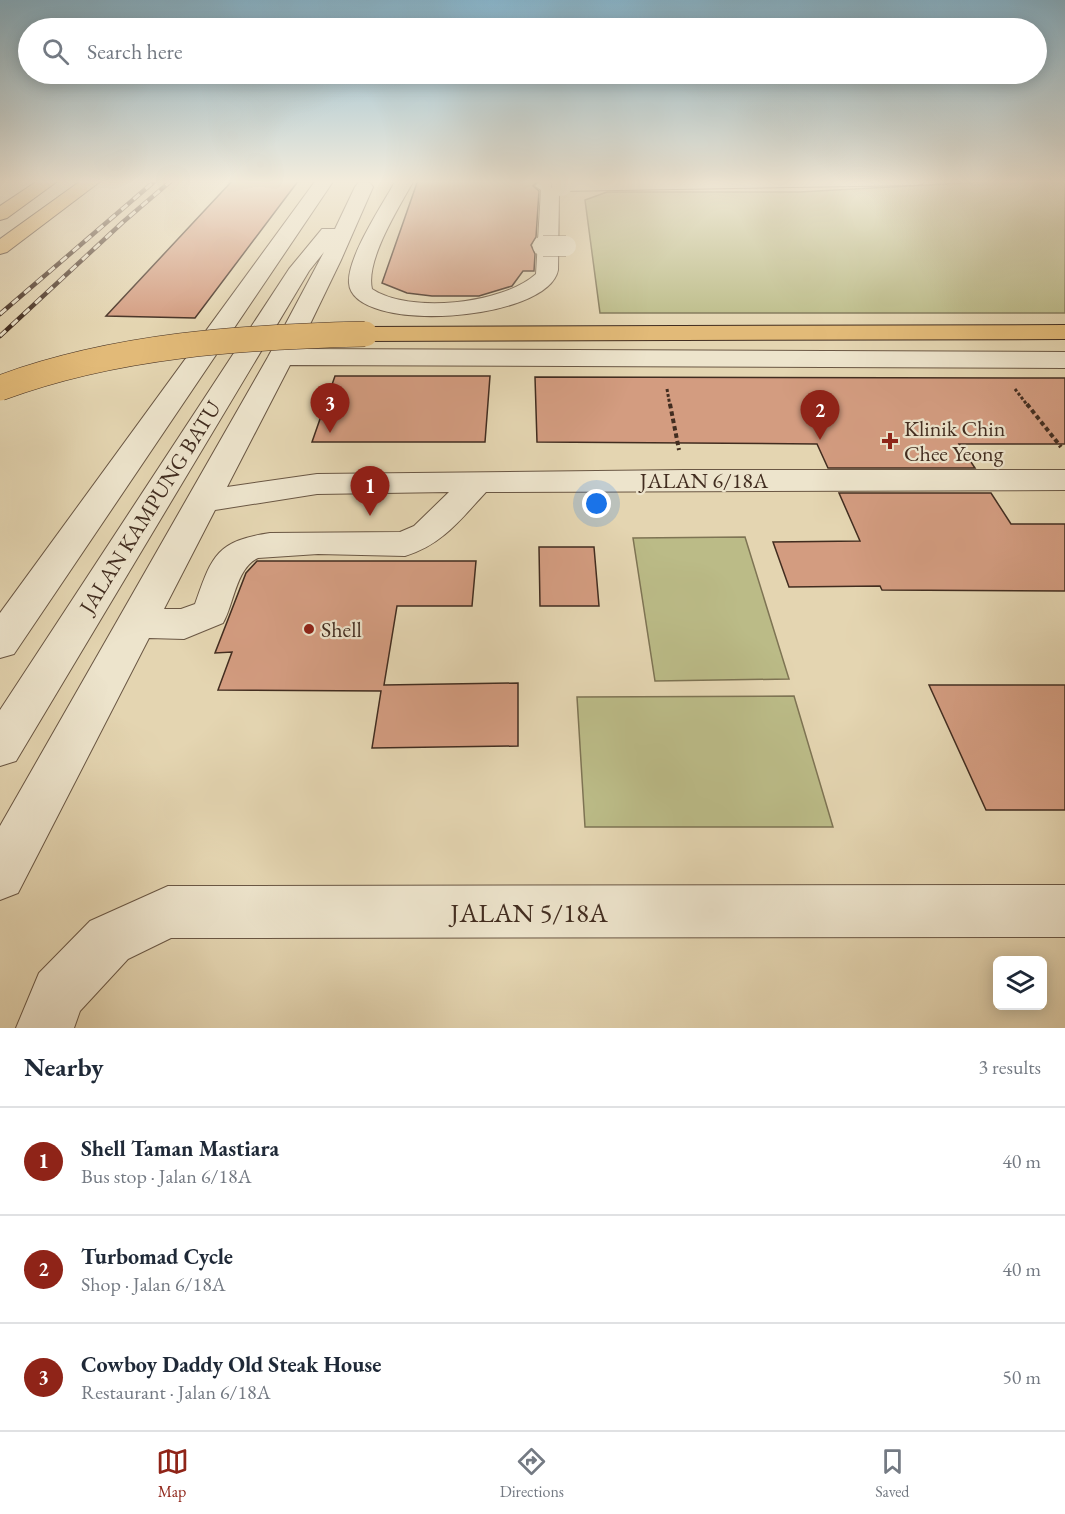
<!DOCTYPE html>
<html lang="en">
<head>
<meta charset="utf-8">
<style>
	body { margin:0; font-family:"EB Garamond",serif; background:#f6f6f7; color:#1f2937 }
	.controls { position:absolute; right:18px; bottom:18px; display:grid; overflow:hidden; border-radius:9px; box-shadow:0 3px 15px #0003 }
	.controls button { width:54px; height:54px; display:grid; place-items:center; padding:0; border:0; border-bottom:2px solid #e0e1e3; background:#fff; color:#1f2937; font:30px sans-serif }
	.you { position:absolute; left:597px; top:504px; width:21px; height:21px; margin:-15px; border:4px solid #fff; border-radius:50%; background:#1a73e8; box-shadow:0 0 0 9px #1a73e833 }
	.badge { display:grid; place-items:center; width:39px; height:39px; border-radius:50%; background:#8f2418; color:#fff; font-size:20px; font-weight:700 }
	.pin { position:absolute; translate:-50% -50px; filter:drop-shadow(0 2px 3px #0008) }
	.pin::after { content:''; position:absolute; top:32px; width:21px; height:18px; background:inherit; clip-path:polygon(0 0,100% 0,50% 100%) }
	.list { margin:0; padding:0; list-style:none }
	h2 { display:flex; justify-content:space-between; align-items:center; height:78px; margin:0; padding:0 24px; font-size:26px }
	h2 small { font-size:20px; font-weight:400; color:#747a83 }
	.list li { display:grid; grid-template-columns:39px 1fr auto; gap:18px; align-items:center; box-sizing:border-box; height:108px; padding:0 24px; border-top:2px solid #e0e1e3 }
	.list b { display:block; font-size:22px; white-space:nowrap }
	.list p { margin:0; font-size:20px; white-space:nowrap; color:#747a83 }
	.list em { font-size:20px; font-style:normal; color:#747a83 }
	.icon { flex:none; width:33px; height:33px; fill:none; stroke:currentColor; stroke-width:2; stroke-linecap:round; stroke-linejoin:round }
	.map { position:relative; flex:none; width:1065px; height:1028px; overflow:hidden }
	.search { position:absolute; background:#fff; box-shadow:0 3px 15px #0003; left:18px; right:18px; top:18px; height:66px; display:flex; align-items:center; gap:15px; box-sizing:border-box; padding:0 21px; border-radius:33px; color:#747a83; font-size:22px }
	.sheet { height:402px; background:#fff }
	nav { display:flex; justify-content:space-around; align-items:center; box-sizing:border-box; height:84px; border-top:2px solid #e0e1e3; background:#fff; font-size:16px; color:#747a83 }
	nav a { display:grid; justify-items:center; gap:3px }
	nav .on { color:#8f2418 }
	.map>svg:first-child { display:block }
	.green { fill:#bbbb87; stroke:#7e7454; stroke-width:1.5 }
	.building { fill:#d39c80; stroke:#422d20; stroke-width:1.5 }
	.lines { fill:none; stroke-linecap:round; stroke-linejoin:round }
	.minor-casing { stroke:#6a5744; stroke-width:2 }
	.highway-casing { stroke:#422d20; stroke-width:2 }
	.path-far1 { stroke:#422d20; stroke-width:3; stroke-dasharray:3 2; stroke-linecap:butt }
	.path { stroke:#422d20; stroke-width:4; stroke-dasharray:4.5 3; stroke-linecap:butt }
	.minor { fill:#ede4cc; fill-rule:evenodd }
	.highway { fill:#e2ba78; fill-rule:evenodd }
	.rail-casing { stroke:#422d20; stroke-width:4.5 }
	.rail { stroke:#ede4cc; stroke-width:3; stroke-dasharray:8; stroke-linecap:butt }
	.minor-bridge-casing { stroke:#6a5744; stroke-width:21; stroke-linecap:butt }
	.highway-bridge-casing { stroke:#422d20; stroke-width:26; stroke-linecap:butt }
	.minor-bridge { stroke:#ede4cc; stroke-width:20 }
	.highway-bridge { stroke:#e2ba78; stroke-width:25 }
	.poi-dot { fill:#8f2418; stroke:#ede4cc; stroke-width:2 }
	.labels { text-anchor:middle; dominant-baseline:central; stroke-width:4.5; stroke-linejoin:round; paint-order:stroke }
	.poi-label { font-size:22px; fill:#422d20; stroke:#ede4cc; text-anchor:start }
	.street-label { font-size:22px; fill:#422d20; stroke:#ede4cc }
	.near-street-label { font-size:27px; fill:#422d20; stroke:#ede4cc }
</style>
</head>
<body>
<div class="map">
<svg width="1065" height="1028" viewBox="0 0 1065 1028">
	<rect width="100%" height="100%" fill="#e4d5b1"/>
	<filter id="stains"><feTurbulence type="fractalNoise" baseFrequency=".00333" numOctaves="4"/><feColorMatrix values="0 0 0 0 .2 0 0 0 0 .09 0 0 0 0 .02 0 0 0 .5 -.17"/></filter>
	<radialGradient id="worn" r=".72"><stop offset=".6" stop-color="#630" stop-opacity="0"/><stop offset="1" stop-color="#630" stop-opacity=".3"/></radialGradient>
	<path class="green" d="M982,182H1065V313H600L585,200L607,192H799Z
		M745,537L789,679L655,681L633,538Z
		M794,696L833,827H585L577,697Z"/>
	<path class="building" d="M233,180H299L195,318L106,316Z
		M418,180H538L533,186L539,191L536,237L531,245L535,254L534,271H523L512,286L479,296H432L407,293L382,283Z
		M335,376H490L485,442H312Z
		M535,377L1065,378V444H959L975,468H828L817,444L537,442Z
		M839,493H991L1011,524H1065V591L882,590L880,586L789,587L773,542L860,541Z
		M539,547H594L599,606H540Z
		M257,561H476L472,606H397L384,685L518,683V746L372,748L381,691L218,690L232,652L215,653L246,573Z
		M929,685H1065V810H986Z"/>
	<g class="lines">
		<g class="minor-casing">
			<path id="minor" d="M316,180H334L14,654L0,658V613Z
				M396,180H414C400,206 365,260 372,289C409,314 503,304 536,274L541,190L535,186L541,180H925L922,184L916,185L559,191L558,270C548,322 352,335 349,283C347,257 383,204 396,180Z
				M364,182L370,183L373,187L341,260L298,349L1065,352V368L290,365L227,487L317,474L685,470H1065V490L486,492C461,519 442,545 405,556L318,554L258,558C236,568 234,604 223,623L184,639L149,638L18,893L0,900V826L268,357L324,252L309,271L16,761L0,766V710L289,269L322,229H335L355,187L358,183ZM449,492L414,526L400,532L270,533C216,541 212,556 195,604L181,609H164L215,510L317,494Z
				M1065,885V937L171,938L128,959L80,1011L74,1028H16L39,973L90,921L168,886Z"/>
		</g>
		<g class="highway-casing">
			<path id="highway" d="M39,180H59L7,218L0,220V206Z
				M82,180H102L7,252L0,254V239Z
				M1065,325V339L365,341L356,339L353,334L356,329L365,327Z"/>
		</g>
		<path class="path-far1" d="M667,389L670,406
			M1015,389L1028,406"/>
		<path class="path" d="M670,404L679,450
			M1027,404L1061,447"/>
		<use href="#minor" class="minor"/>
		<use href="#highway" class="highway"/>
		<g class="rail-casing">
			<path id="rail" d="M0,314L156,180
				M0,336L123,222L172,180"/>
		</g>
		<use href="#rail" class="rail"/>
		<g class="minor-bridge-casing">
			<path id="minor-bridge" d="M561,180L562,186
				M543,246H566"/>
		</g>
		<g class="highway-bridge-casing">
			<path id="highway-bridge" d="M0,388C116,345 242,337 365,334"/>
		</g>
		<use href="#minor-bridge" class="minor-bridge"/>
		<use href="#highway-bridge" class="highway-bridge"/>
	</g>
	<linearGradient id="sky" x2="0" y2="1"><stop stop-color="#87b6ce"/><stop offset="0.56" stop-color="#f3ecdc"/><stop offset="1" stop-color="#f3ecdc" stop-opacity="0"/></linearGradient>
	<rect width="1065" height="324" fill="url(#sky)"/>
	<g class="poi-dot">
		<path d="M887 432h6v6h6v6h-6v6h-6v-6h-6v-6h6z"/>
		<circle cx="309" cy="629" r="6"/>
	</g>
	<g class="labels">
		<g class="poi-label">
			<text x="904" y="428">Klinik Chin<tspan x="904" dy="25">Chee Yeong</tspan></text>
			<text x="321" y="629">Shell</text>
		</g>
		<g class="street-label">
			<text x="704" y="480">JALAN 6/18A</text>
			<text transform="translate(150 507) rotate(-58)">JALAN KAMPUNG BATU</text>
		</g>
		<g class="near-street-label">
			<text x="529" y="912">JALAN 5/18A</text>
		</g>
	</g>
	<rect width="100%" height="100%" filter="url(#stains)"/>
	<rect width="100%" height="100%" fill="url(#worn)"/>
</svg>
<div class="controls">
<button><svg class="icon" aria-label="layers" viewBox="0 0 24 24"><path d="M12 4l9 5-9 5-9-5zM3 14l9 5 9-5"/></svg></button>
</div>
<div class="you"></div>
<div class="pin badge" style="left:370px;top:516px">1</div>
<div class="pin badge" style="left:820px;top:440px">2</div>
<div class="pin badge" style="left:330px;top:433px">3</div>
<div class="search"><svg class="icon" aria-label="search" viewBox="0 0 24 24"><circle cx="10" cy="10" r="6"/><path d="M15 15l6 6"/></svg>Search here</div>
</div>
<section class="sheet">
<h2>Nearby<small>3 results</small></h2>
<ul class="list">
<li><span class="badge">1</span><div><b>Shell Taman Mastiara</b><p>Bus stop · Jalan 6/18A</p></div><em>40 m</em></li>
<li><span class="badge">2</span><div><b>Turbomad Cycle</b><p>Shop · Jalan 6/18A</p></div><em>40 m</em></li>
<li><span class="badge">3</span><div><b>Cowboy Daddy Old Steak House</b><p>Restaurant · Jalan 6/18A</p></div><em>50 m</em></li>
</ul>
</section>
<nav>
<a class="on"><svg class="icon" aria-label="map" viewBox="0 0 24 24"><path d="M3 6l6-2 6 2 6-2v14l-6 2-6-2-6 2zM9 4v14M15 6v14"/></svg>Map</a>
<a><svg class="icon" aria-label="directions" viewBox="0 0 24 24"><path d="M12 3l9 9-9 9-9-9zM9 14v-3h6M13 9l2 2-2 2"/></svg>Directions</a>
<a><svg class="icon" aria-label="saved" viewBox="0 0 24 24"><path d="M7 4h10v16l-5-4-5 4z"/></svg>Saved</a>
</nav>
</body>
</html>
